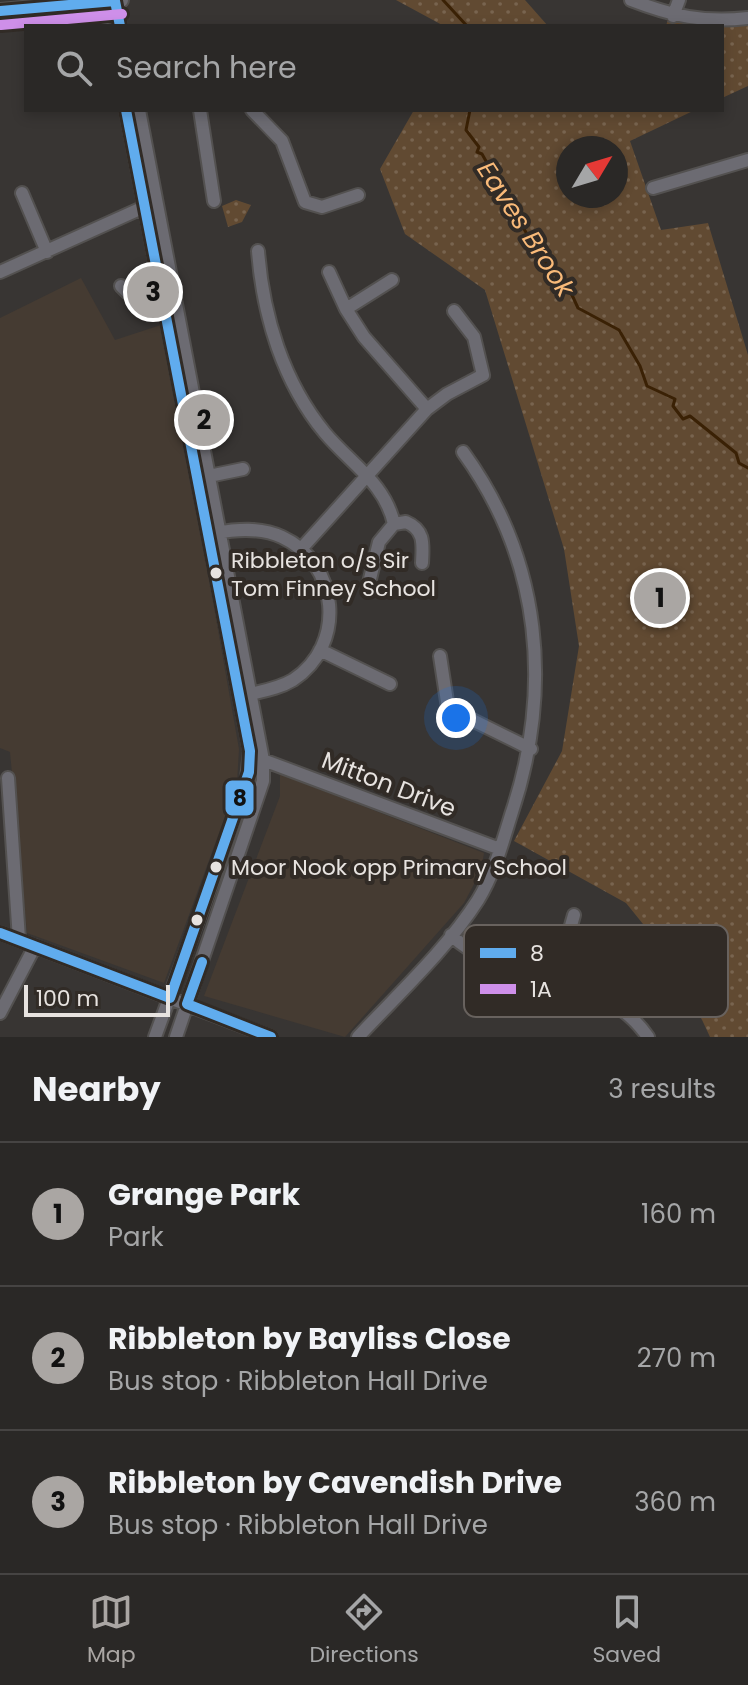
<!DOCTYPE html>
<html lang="en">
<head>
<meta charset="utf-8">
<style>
	body { margin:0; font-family:Poppins,sans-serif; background:#363432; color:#f1f3f6 }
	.compass { position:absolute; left:556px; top:136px; width:72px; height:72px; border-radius:50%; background:#2a2826; box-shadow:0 4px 12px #0003; rotate:52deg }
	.scale { position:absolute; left:24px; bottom:20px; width:146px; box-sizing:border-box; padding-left:8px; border:4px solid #e7e3e0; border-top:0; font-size:22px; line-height:28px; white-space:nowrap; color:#e7e3e0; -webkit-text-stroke:6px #312b26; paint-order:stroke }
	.you { position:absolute; left:456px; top:718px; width:28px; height:28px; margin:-20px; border:6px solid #fff; border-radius:50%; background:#1a73e8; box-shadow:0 0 0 12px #1a73e833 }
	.badge { display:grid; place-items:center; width:52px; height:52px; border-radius:50%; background:#aaa6a3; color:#111; font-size:26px; font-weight:700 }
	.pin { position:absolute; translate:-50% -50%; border:4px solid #fff; box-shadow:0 2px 8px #0006 }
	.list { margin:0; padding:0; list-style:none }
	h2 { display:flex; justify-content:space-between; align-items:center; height:104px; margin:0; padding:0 32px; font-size:34px }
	h2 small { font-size:26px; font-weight:400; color:#a5a6a7 }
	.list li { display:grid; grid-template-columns:52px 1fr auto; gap:24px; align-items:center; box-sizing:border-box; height:144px; padding:0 32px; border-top:2px solid #464443 }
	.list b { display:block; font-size:30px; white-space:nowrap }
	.list p { margin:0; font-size:26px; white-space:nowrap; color:#a5a6a7 }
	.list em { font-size:26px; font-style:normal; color:#a5a6a7 }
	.icon { flex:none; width:44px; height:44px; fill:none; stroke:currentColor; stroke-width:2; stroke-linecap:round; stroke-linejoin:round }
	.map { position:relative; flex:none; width:748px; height:1037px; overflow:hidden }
	.search { position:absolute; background:#2a2826; box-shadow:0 4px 12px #0003; left:24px; right:24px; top:24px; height:88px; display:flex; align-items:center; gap:20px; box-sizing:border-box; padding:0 28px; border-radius:0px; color:#a5a6a7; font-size:30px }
	.sheet { height:536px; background:#2a2826 }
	nav { display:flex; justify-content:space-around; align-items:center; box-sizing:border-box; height:112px; border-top:2px solid #464443; background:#2a2826; font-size:22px; color:#a5a6a7 }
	nav a { display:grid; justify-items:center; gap:4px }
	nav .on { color:#aaa6a3 }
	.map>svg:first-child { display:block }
	.built { fill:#453b32 }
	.park { fill:url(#park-dots); fill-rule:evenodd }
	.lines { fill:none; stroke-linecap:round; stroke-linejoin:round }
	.stream { stroke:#3a2105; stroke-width:3 }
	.minor-casing { stroke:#535150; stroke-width:16 }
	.major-casing { stroke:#535150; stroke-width:18 }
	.minor { stroke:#6c6b72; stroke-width:12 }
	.major { stroke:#6c6b71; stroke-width:14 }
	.bus-1-casing { stroke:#312b26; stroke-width:16 }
	.bus-2-casing { stroke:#312b26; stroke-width:16 }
	.bus-1 { stroke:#60acee; stroke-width:10 }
	.bus-2 { stroke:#ce8fe9; stroke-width:10 }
	.bus-dot { fill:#e7e3e0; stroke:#312b26; stroke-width:3 }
	.labels { text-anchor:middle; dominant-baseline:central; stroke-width:8; stroke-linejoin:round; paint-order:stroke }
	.bus-label { font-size:22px; fill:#e7e3e0; stroke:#312b26; text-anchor:start }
	.street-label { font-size:24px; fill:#e7e3e0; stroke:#312b26 }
	.water-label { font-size:26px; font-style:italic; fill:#f9ba79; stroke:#312b26 }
	.key { fill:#312b26; stroke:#68625e; stroke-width:2 }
	.key-label { font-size:22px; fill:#e7e3e0 }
	.line-badge { stroke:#312b26; stroke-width:3 }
	.pale-badge-label { font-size:22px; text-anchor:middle; font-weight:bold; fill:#111 }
</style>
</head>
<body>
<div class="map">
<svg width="748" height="1037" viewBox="0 0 748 1037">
	<defs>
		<pattern id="park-dots" width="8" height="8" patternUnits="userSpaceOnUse" patternTransform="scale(2)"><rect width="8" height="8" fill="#614a32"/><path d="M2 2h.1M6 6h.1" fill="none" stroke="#78644f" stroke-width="1.8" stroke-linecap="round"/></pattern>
	</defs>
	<rect width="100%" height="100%" fill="#383533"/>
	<path class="built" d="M81,278L115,340L164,324L239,749L237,784L164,983L27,933L10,752L0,748V318Z
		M280,774L484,853L481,871L464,903L345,1037L204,996L280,796Z"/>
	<path class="park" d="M396,0H525L548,26H444Z
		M668,19L704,25L748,21V86L722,98V26H666Z
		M414,110H695L630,141L661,230L708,223L748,355V1037H710L677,966L626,903L514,841L562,751L579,646L564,549L485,290L405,234L380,169ZM568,148H616V196H568Z
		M236,200L251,205L242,222L228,227L222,206Z"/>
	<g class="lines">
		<path class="stream" d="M443,0L467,26
			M470,110L466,130L479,147L477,152L482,154L537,252L572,295L578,308L619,330L640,366L647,386L675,399L673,406L683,419L690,416L736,453L739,463L748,468"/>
		<g class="minor-casing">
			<path id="minor" d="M631,0C672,16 704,23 748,18
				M115,1L120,26
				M97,3L103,26
				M673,16L679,0
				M126,110L250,751L246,788L155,1037
				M139,110L263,760V781L176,1037
				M200,110L214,201
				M252,110L282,141L305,202L322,207L358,195
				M653,188L748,160
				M22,193L47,252
				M258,251C263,316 283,382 325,433C351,464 385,483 394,524L406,522C425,530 423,544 422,563
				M0,272L153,203
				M329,272L346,309
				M392,280L346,309L364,337L427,409
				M121,286L141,306L164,301
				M209,476L243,469
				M215,533C237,529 261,527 282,537C339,563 347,645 293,680C278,689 262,691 246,695
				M301,549L427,409L447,394L483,375L474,337L454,311
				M369,583L379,542L394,524
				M320,650L390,684
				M440,656L448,708L531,749
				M255,761L263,760L500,849
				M8,778L19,939
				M0,933L271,1037
				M451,935C507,989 600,967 648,1037
				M556,979L574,915
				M0,1013L35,946
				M358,1037C399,993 446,950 478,900C494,874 502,844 511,815C553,690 542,561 463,452"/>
		</g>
		<g class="major-casing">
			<path id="major" d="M0,11L121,0"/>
		</g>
		<use href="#minor" class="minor"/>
		<use href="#major" class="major"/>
		<g class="bus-1-casing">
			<path id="bus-1" d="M0,11L115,1L120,26
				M0,933L170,998L249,772L250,751L126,110
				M202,962L187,1004L271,1037"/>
		</g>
		<g class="bus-2-casing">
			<path id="bus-2" d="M1,25L122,14"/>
		</g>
		<use href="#bus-1" class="bus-1"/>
		<use href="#bus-2" class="bus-2"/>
	</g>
	<g class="bus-dot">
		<circle cx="216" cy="573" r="7"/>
		<circle cx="216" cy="867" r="7"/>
		<circle cx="197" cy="920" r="7"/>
	</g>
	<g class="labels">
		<g class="bus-label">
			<text x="231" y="560">Ribbleton o/s Sir<tspan x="231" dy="28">Tom Finney School</tspan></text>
			<text x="231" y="867">Moor Nook opp Primary School</text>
		</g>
		<g class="street-label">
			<text transform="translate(389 784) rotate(21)">Mitton Drive</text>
		</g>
		<g class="water-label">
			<text transform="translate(526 229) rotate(57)">Eaves Brook</text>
		</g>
	</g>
	<rect x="464" y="925" width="264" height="92" rx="12" class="key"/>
	<rect x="480" y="948" width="36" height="10" fill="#60acee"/>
	<rect x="480" y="984" width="36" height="10" fill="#ce8fe9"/>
	<g class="key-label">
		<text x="530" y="961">8</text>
		<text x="530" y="997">1A</text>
	</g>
	<rect class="line-badge" x="224" y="779" width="31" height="38" rx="8" fill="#60acee"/>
	<g class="pale-badge-label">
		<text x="240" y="806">8</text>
	</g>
</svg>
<svg class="compass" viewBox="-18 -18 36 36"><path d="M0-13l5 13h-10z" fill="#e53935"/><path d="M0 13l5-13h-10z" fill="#a5a6a7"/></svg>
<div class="scale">100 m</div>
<div class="you"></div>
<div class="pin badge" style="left:660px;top:598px">1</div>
<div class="pin badge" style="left:204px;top:420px">2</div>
<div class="pin badge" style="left:153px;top:292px">3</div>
<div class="search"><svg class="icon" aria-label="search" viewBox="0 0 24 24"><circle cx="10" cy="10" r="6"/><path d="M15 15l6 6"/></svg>Search here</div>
</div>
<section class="sheet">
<h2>Nearby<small>3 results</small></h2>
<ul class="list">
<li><span class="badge">1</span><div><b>Grange Park</b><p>Park</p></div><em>160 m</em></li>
<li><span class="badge">2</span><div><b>Ribbleton by Bayliss Close</b><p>Bus stop · Ribbleton Hall Drive</p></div><em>270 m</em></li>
<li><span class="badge">3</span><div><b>Ribbleton by Cavendish Drive</b><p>Bus stop · Ribbleton Hall Drive</p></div><em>360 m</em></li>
</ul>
</section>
<nav>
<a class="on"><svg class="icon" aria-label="map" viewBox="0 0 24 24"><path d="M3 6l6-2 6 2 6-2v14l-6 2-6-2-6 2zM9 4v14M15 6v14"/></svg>Map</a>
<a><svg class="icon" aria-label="directions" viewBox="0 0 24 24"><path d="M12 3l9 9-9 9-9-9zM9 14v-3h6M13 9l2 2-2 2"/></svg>Directions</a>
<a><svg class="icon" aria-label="saved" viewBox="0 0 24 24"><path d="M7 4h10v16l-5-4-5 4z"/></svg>Saved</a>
</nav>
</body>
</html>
